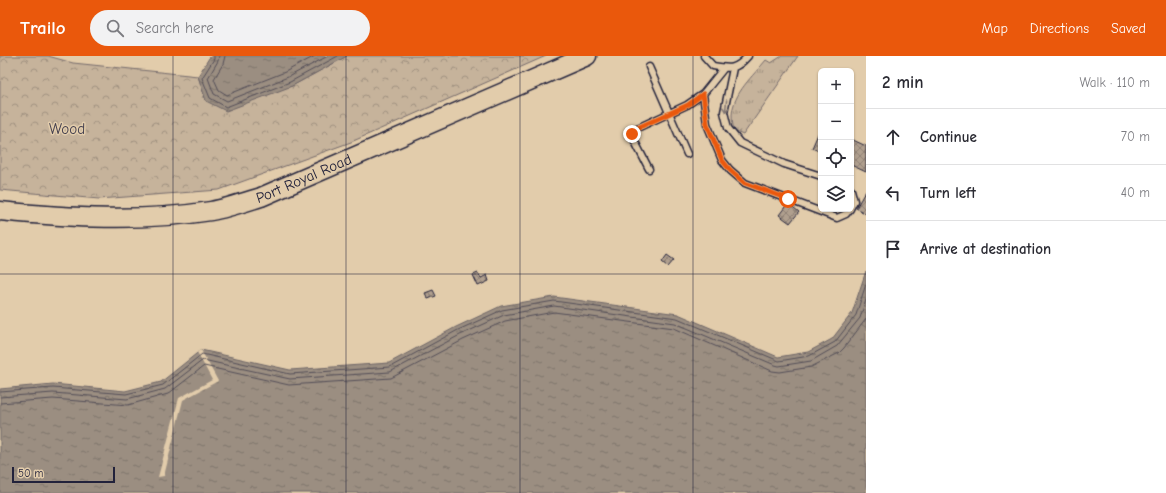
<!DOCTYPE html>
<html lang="en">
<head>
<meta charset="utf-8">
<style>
	body { margin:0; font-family:"Comic Neue",sans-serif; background:#f2f2f3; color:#2b2b33 }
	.controls { position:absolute; right:12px; top:12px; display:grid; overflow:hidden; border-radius:6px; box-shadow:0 1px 3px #0004 }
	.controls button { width:36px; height:36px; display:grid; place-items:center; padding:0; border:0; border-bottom:1px solid #e1e1e2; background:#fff; color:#2b2b33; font:20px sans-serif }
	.scale { position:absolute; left:12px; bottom:10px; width:103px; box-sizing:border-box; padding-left:4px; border:2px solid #22223b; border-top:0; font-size:11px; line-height:14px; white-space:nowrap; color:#22223b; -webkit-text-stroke:3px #e2ccab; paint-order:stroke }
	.stop { position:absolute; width:12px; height:12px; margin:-9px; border:3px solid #ea580c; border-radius:50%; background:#fff }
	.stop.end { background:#ea580c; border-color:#fff; box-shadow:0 1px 4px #0008 }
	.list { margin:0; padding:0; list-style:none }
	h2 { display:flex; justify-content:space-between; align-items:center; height:52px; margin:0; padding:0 16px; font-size:17px }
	h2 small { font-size:13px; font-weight:400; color:#7c7c81 }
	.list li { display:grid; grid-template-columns:26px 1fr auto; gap:12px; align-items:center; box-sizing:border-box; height:56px; padding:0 16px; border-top:1px solid #e1e1e2 }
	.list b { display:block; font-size:15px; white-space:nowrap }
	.list em { font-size:13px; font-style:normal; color:#7c7c81 }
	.icon { flex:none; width:22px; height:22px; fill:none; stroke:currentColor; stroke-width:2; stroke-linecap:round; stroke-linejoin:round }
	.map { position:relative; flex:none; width:866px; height:437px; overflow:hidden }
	header { display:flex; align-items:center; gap:24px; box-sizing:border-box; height:56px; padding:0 20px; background:#ea580c; color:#fff }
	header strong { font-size:19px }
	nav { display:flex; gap:22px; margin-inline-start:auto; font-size:14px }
	.search { width:280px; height:36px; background:#f2f2f3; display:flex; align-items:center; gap:10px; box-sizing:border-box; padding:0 14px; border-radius:22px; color:#7c7c81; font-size:15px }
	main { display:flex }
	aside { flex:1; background:#fff }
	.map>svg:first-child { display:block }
	.grass { fill:url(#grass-tufts); stroke:#746a6b }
	.forest { fill:url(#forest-crowns); stroke:#746a6b }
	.water { fill:url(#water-ripples); stroke:#6b6365 }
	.pier { fill:#e2ccab }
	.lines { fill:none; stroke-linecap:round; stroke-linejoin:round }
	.shore { stroke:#524d57; stroke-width:1 }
	.building { fill:url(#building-cross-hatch); stroke:#22223b }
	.lane-casing { stroke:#22223b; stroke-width:9 }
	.secondary-casing { stroke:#22223b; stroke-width:21 }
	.lane { stroke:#e2ccab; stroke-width:6 }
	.secondary { stroke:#e2ccab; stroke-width:18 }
	.oneway { stroke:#827773 }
	.route { stroke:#ea580c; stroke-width:5 }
	.grid { fill:none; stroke:#22223b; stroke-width:1; stroke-opacity:0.55 }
	.labels { text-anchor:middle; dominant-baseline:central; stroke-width:3; stroke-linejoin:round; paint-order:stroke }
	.park-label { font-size:15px; fill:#433f4e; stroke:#e2ccab }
	.street-label { font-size:15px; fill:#22223b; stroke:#e2ccab }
</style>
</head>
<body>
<header>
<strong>Trailo</strong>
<div class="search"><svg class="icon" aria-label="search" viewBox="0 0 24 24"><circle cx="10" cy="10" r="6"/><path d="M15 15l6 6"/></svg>Search here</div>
<nav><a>Map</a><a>Directions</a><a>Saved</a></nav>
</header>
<main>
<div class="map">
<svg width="866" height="437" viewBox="0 0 866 437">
	<defs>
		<pattern id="grass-tufts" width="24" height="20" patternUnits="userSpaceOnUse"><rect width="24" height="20" fill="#c6b39b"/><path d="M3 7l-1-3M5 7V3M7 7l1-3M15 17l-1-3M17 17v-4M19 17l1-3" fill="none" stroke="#a09180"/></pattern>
		<pattern id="forest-crowns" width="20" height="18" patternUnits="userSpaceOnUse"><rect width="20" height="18" fill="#c6b39b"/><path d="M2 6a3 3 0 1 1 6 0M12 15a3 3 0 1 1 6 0" fill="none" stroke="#a09180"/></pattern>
		<pattern id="water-ripples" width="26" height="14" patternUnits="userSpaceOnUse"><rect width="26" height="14" fill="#9b8e81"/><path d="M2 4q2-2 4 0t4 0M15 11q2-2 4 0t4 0" fill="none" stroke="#7e746b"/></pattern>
		<pattern id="building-cross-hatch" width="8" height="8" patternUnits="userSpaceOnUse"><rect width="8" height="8" fill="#b09f8e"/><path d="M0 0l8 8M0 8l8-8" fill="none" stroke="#8f8175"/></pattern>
	</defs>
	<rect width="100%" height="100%" fill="#e2ccab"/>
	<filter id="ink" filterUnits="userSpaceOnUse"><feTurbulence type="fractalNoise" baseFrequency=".025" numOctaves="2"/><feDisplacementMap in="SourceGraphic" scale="8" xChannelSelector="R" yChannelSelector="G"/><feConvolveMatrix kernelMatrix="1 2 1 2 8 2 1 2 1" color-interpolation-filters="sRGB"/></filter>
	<g filter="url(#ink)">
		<path class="grass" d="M782,0H798L743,79L734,75C733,70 732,64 732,59C733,37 753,20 766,4L771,7Z"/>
		<path class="forest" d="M0,0H48L73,7L198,20L206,45L292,30L347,0H546L351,86L219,134L99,143L0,134Z"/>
		<path class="water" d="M212,0H347L292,30L226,55L206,45L198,20L209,2Z
			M866,215V437H0V333L53,328L125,335L161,326L201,294L290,314L389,307L456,271L501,250L554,241L678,258L778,301L808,296L832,283L852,257Z"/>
		<path class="pier" d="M201,294L218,325L183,344L164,420L158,421L179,342L212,324L197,296Z"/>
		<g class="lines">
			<path class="shore" d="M214,0V3L202,22L210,42L226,51L290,26L338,0
				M219,0L218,5L208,22L214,38L227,45L288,21L328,0
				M225,0L223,8L214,23L219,34L227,39L285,16L315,0
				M0,336L53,332L126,338L163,329L202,298L290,318L390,311L458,274L502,254L554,245L677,262L779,305L809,300L835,286L856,259L866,228
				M0,341L53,337L127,343L165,333L203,304L290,323L390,316L460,279L504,259L554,250L675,267L775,309L779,310L811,305L837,290L860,262L866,244
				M0,347L53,343L128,349L168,338L204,310L289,329L391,322L463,284L505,265L554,256L674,272L772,315L780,316L811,311L839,297L844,292L866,263"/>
		</g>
		<path class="building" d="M821,71V96L812,92Z
			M851,83L866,90V116L851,109Z
			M866,134V158L856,152Z
			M788,147L799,156L790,167L779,159Z
			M667,199L674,204L668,211L662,206Z
			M478,217L481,222L487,219L489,225L478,230L473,219Z
			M433,234L436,240L428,243L425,237Z"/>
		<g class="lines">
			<g class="lane-casing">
				<path id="lane" d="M704,0L713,10C730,13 736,14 748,0
					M649,11L687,98
					M733,12L724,56L728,72L740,87L784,108L821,120
					M703,38L707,68L722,104L730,114L745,127L837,162L846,158L850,153
					M649,113L631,78L633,74L687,49L703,38L724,12
					M851,134L854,145L851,151"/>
			</g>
			<g class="secondary-casing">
				<g id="secondary">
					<path id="s1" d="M0,155C69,162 142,166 211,155C228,152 245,146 261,141L587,0"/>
				</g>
			</g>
			<use href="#lane" class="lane"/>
			<use href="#secondary" class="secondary"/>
		</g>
		<defs><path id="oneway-shaft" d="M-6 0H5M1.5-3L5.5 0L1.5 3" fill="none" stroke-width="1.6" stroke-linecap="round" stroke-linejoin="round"/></defs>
		<use class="oneway" href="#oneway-shaft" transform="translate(726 50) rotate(96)"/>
	</g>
	<g class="lines" filter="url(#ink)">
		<path class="route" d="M632,78L633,74L688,49L703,38L707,68L722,104L730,114L745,127L788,143"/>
	</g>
	<path class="grid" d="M173,0V437M346,0V437M520,0V437M693,0V437M0,218H866"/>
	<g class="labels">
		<g class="park-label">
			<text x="67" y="73">Wood</text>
		</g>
		<g class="street-label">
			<text stroke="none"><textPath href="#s1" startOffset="310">Port Royal Road</textPath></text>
		</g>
	</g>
</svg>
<div class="controls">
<button>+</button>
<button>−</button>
<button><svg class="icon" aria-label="locate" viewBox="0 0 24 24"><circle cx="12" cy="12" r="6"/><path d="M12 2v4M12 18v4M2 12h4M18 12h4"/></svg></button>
<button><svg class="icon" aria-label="layers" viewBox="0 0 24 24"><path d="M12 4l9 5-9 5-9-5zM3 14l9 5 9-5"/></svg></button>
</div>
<div class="scale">50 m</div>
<div class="stop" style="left:788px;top:143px"></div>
<div class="stop end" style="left:632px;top:78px"></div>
</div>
<aside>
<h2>2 min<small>Walk · 110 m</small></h2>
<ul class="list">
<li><svg class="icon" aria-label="ahead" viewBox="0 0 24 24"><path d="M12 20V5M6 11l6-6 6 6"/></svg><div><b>Continue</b></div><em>70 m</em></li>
<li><svg class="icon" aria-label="left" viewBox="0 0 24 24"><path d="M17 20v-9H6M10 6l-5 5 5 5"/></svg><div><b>Turn left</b></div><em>40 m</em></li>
<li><svg class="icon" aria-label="arrive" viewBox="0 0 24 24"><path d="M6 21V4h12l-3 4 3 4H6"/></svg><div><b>Arrive at destination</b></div></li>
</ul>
</aside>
</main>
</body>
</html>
